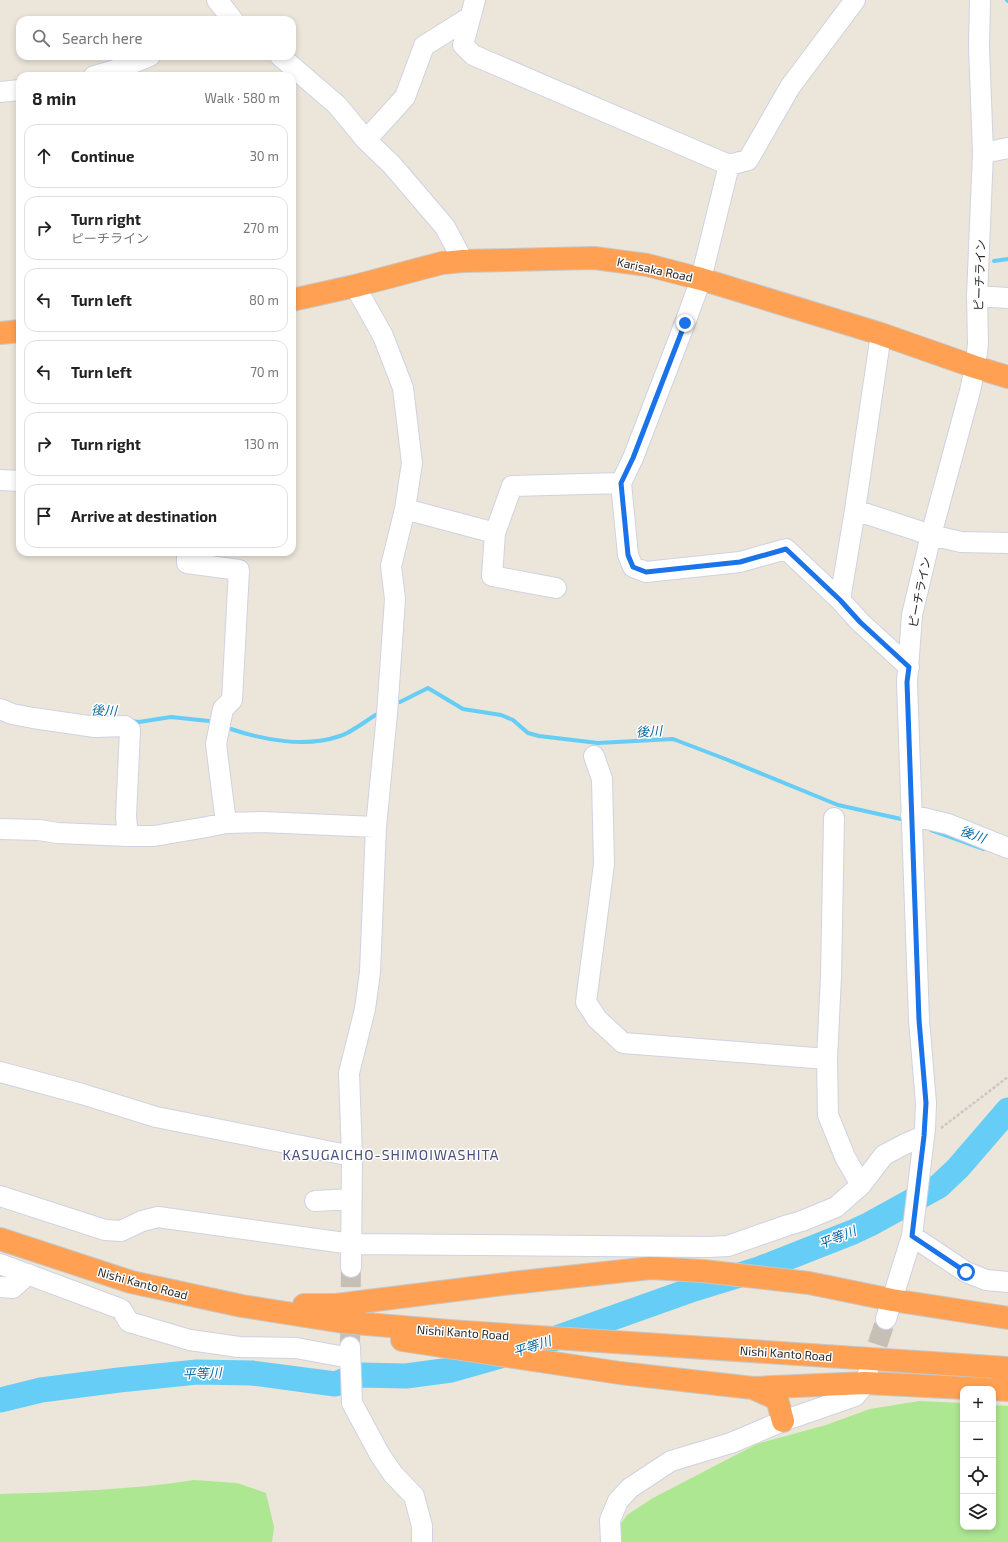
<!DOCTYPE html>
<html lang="en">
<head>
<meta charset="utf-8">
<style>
	body { margin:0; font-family:"Exo 2","Noto Sans JP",sans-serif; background:#f2f2f2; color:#222 }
	.controls { position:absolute; right:12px; bottom:12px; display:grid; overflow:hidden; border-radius:8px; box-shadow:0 2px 6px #0003 }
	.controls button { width:36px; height:36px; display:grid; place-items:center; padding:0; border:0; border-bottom:1px solid #e0e0e0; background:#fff; color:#222; font:20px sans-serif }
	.stop { position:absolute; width:12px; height:12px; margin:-9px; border:3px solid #1a73e8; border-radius:50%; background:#fff }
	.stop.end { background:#1a73e8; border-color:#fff; box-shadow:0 1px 4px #0008 }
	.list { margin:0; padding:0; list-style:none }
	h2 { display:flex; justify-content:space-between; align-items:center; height:52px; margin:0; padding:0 16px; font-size:17px }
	h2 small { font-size:13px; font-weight:400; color:#767676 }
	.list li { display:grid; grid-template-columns:26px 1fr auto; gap:12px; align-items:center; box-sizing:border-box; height:64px; margin:0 8px 8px; padding:0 8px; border:1px solid #e0e0e0; border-radius:12px }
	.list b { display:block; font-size:15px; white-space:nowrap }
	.list p { margin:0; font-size:13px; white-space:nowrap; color:#767676 }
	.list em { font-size:13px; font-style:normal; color:#767676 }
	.icon { flex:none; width:22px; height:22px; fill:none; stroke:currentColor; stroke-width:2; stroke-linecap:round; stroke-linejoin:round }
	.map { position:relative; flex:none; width:1008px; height:1542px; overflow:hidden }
	.search { position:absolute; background:#fff; box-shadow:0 2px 6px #0003; left:16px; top:16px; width:280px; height:44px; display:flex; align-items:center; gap:10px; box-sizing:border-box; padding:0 14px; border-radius:12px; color:#767676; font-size:15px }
	.panel { position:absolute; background:#fff; box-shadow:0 2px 6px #0003; left:16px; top:72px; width:280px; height:484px; border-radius:12px }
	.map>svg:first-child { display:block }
	.green { fill:#ade792 }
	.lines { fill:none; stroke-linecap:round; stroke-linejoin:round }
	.stream { stroke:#65cdf6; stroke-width:4 }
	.river { stroke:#65cdf6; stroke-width:25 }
	.minor-tunnel { stroke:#c5bfb6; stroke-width:20; stroke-dasharray:20 10; stroke-linecap:butt }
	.minor-casing { stroke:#cfd2e3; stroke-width:22 }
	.highway-casing { stroke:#c7c7c7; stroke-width:24 }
	.path { stroke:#c7c7c7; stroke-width:2.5; stroke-dasharray:3 2; stroke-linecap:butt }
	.minor { stroke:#fff; stroke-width:20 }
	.highway { stroke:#ffa052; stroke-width:22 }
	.route { stroke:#1a73e8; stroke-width:5 }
	.labels { text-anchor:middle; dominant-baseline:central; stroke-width:3; stroke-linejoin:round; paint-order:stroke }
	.street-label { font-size:12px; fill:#292929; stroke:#fff }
	.water-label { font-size:13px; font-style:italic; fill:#0568a1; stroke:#fff }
	.quarter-label { font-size:14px; letter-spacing:1px; fill:#474f7c; stroke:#fff }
</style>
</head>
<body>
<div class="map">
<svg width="1008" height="1542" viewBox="0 0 1008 1542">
	<rect width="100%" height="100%" fill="#ece5d9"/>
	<path class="green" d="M919,1401L963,1403V1527H993V1405L1008,1406V1542H619L615,1532L627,1515L653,1498L757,1444L826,1425L870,1409Z
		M194,1480L237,1483L266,1493L274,1527L272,1542H0V1494C65,1492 129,1490 194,1480Z"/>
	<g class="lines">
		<path class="stream" d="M1007,0L1008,1
			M994,261L1008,259
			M400,702L428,688L463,709L501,715L513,720L528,733L539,736L598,743L673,739L728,760L838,805L901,819
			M131,721L139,722L171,717L209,721
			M231,729C263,740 306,748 340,736C351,733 368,719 379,713
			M931,830L984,849"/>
		<path class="river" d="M0,1400L41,1390L119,1380L197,1372L252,1373L335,1384L359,1375L406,1376L451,1370L528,1348L694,1289L759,1269L853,1232L870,1224L939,1186L958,1168L1008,1110"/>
		<path class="minor-tunnel" d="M350,1347L351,1267
			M868,1373L886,1319"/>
		<g class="minor-casing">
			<path id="minor" d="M217,0L233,20
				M475,0L463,45L473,55L729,165L748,160L790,87L855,0
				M280,56L337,105L366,140L392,165L445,227L463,261
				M94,76L115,70L150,56
				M0,92L20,90
				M366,140L405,97L424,46L470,17
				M983,153L1008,148
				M977,296L1008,298
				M881,334L855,510L840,600L860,622L909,667
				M0,480L20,481
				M621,483L628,555L633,567L646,572L740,562L786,549L840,600
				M405,509L495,533L512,486L621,483L633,458L685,323L701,279L729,165
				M855,510L931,535L961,542L1008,543
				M495,533L492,576L556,588
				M187,552V563L239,570L232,700L223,709L216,744L226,823
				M0,709L12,714L33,718L95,727L125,726L130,730L126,817L128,836H154L207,827L226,823L262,822L376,827
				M594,756L602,779L604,864L586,1002L597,1019L623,1043L827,1059
				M911,815L948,824L1008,848
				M834,818L831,976L827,1059L828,1115L845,1157L861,1185
				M0,829L39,830L58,833L128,836
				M0,1072L82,1094L156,1117L352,1156
				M0,1196L105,1230L121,1231L142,1221L158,1217L352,1244L708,1247L728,1246L788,1225L802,1221L836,1207L861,1185L884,1155L905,1144L924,1136
				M315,1201L351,1199
				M912,1236L966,1272L986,1280L1008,1282
				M0,1264L121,1309L129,1322L190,1340L239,1347L296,1348L350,1358
				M351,1267L352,1156L349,1073L365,1009L370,972L376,827L387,714L395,599L391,566L405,509L412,463L403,388L383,336L355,286
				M0,1287L13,1288L28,1274
				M886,1319L912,1236L925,1129L926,1103L919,1020L907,682L912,615L931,535L970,391L975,367L978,344L977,296L983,153L979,47L980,0
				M350,1347L352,1403L380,1455L393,1474L414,1496L422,1526V1542
				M611,1542L610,1520L618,1501L630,1488L671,1461L731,1443L783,1421L855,1396L866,1383L868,1373"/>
		</g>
		<g class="highway-casing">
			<path id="highway" d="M292,300L355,286L442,263L463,261L594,258L647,265L701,279L881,334L975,367L1008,377
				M0,333L20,331
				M0,1239L131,1282L242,1306L343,1322L449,1331L1008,1368
				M304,1305H336L512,1283L651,1268L703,1271L809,1283L892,1300L1008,1318
				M402,1340L620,1373L753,1388L866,1383L985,1389
				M753,1388L777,1399L783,1421
				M993,1389L1008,1390"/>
		</g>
		<path class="path" d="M941,1128L1008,1077"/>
		<use href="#minor" class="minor"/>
		<use href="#highway" class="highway"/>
	</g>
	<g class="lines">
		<path class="route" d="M685,323L633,458L621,483L628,555L633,567L646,572L740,562L786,549L840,600L860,622L909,667L907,682L919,1020L926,1103L924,1136L912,1236L966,1272"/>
	</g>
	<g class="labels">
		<g class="street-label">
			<text transform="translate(655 269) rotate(12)">Karisaka Road</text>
			<text transform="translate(979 275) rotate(-88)">ピーチライン</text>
			<text transform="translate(919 592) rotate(-79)">ピーチライン</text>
			<text transform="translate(143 1283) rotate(15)">Nishi Kanto Road</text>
			<text transform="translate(463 1332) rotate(4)">Nishi Kanto Road</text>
			<text transform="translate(786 1353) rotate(4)">Nishi Kanto Road</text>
		</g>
		<g class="water-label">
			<text transform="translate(104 710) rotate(2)">後川</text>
			<text transform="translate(649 731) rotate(-3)">後川</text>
			<text transform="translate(973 834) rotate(20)">後川</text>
			<text transform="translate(837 1237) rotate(-22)">平等川</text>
			<text transform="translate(532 1346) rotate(-18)">平等川</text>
			<text transform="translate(202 1373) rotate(-2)">平等川</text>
		</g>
		<g class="quarter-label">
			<text x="391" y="1154">KASUGAICHO-SHIMOIWASHITA</text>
		</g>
	</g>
</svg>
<div class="controls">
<button>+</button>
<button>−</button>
<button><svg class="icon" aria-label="locate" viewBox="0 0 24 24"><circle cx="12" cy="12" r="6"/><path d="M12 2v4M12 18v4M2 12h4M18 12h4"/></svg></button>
<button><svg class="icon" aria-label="layers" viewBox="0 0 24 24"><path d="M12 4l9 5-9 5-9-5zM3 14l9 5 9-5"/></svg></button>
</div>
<div class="stop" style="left:966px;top:1272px"></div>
<div class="stop end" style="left:685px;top:323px"></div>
<div class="search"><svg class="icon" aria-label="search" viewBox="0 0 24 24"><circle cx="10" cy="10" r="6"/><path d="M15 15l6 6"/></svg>Search here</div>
<section class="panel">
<h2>8 min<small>Walk · 580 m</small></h2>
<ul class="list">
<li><svg class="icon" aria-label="ahead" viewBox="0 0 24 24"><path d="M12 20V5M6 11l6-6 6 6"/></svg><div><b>Continue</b></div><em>30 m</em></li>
<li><svg class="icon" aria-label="right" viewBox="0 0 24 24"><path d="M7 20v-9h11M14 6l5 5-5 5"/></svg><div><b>Turn right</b><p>ピーチライン</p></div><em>270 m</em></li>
<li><svg class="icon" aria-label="left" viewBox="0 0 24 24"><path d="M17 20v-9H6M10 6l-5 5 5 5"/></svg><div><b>Turn left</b></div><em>80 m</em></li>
<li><svg class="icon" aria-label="left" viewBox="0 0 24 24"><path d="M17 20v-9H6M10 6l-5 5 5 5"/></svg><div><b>Turn left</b></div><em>70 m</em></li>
<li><svg class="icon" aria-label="right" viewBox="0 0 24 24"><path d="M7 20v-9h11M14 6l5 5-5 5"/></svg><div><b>Turn right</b></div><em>130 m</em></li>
<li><svg class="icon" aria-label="arrive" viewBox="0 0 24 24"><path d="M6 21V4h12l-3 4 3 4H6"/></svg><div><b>Arrive at destination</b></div></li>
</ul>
</section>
</div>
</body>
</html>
